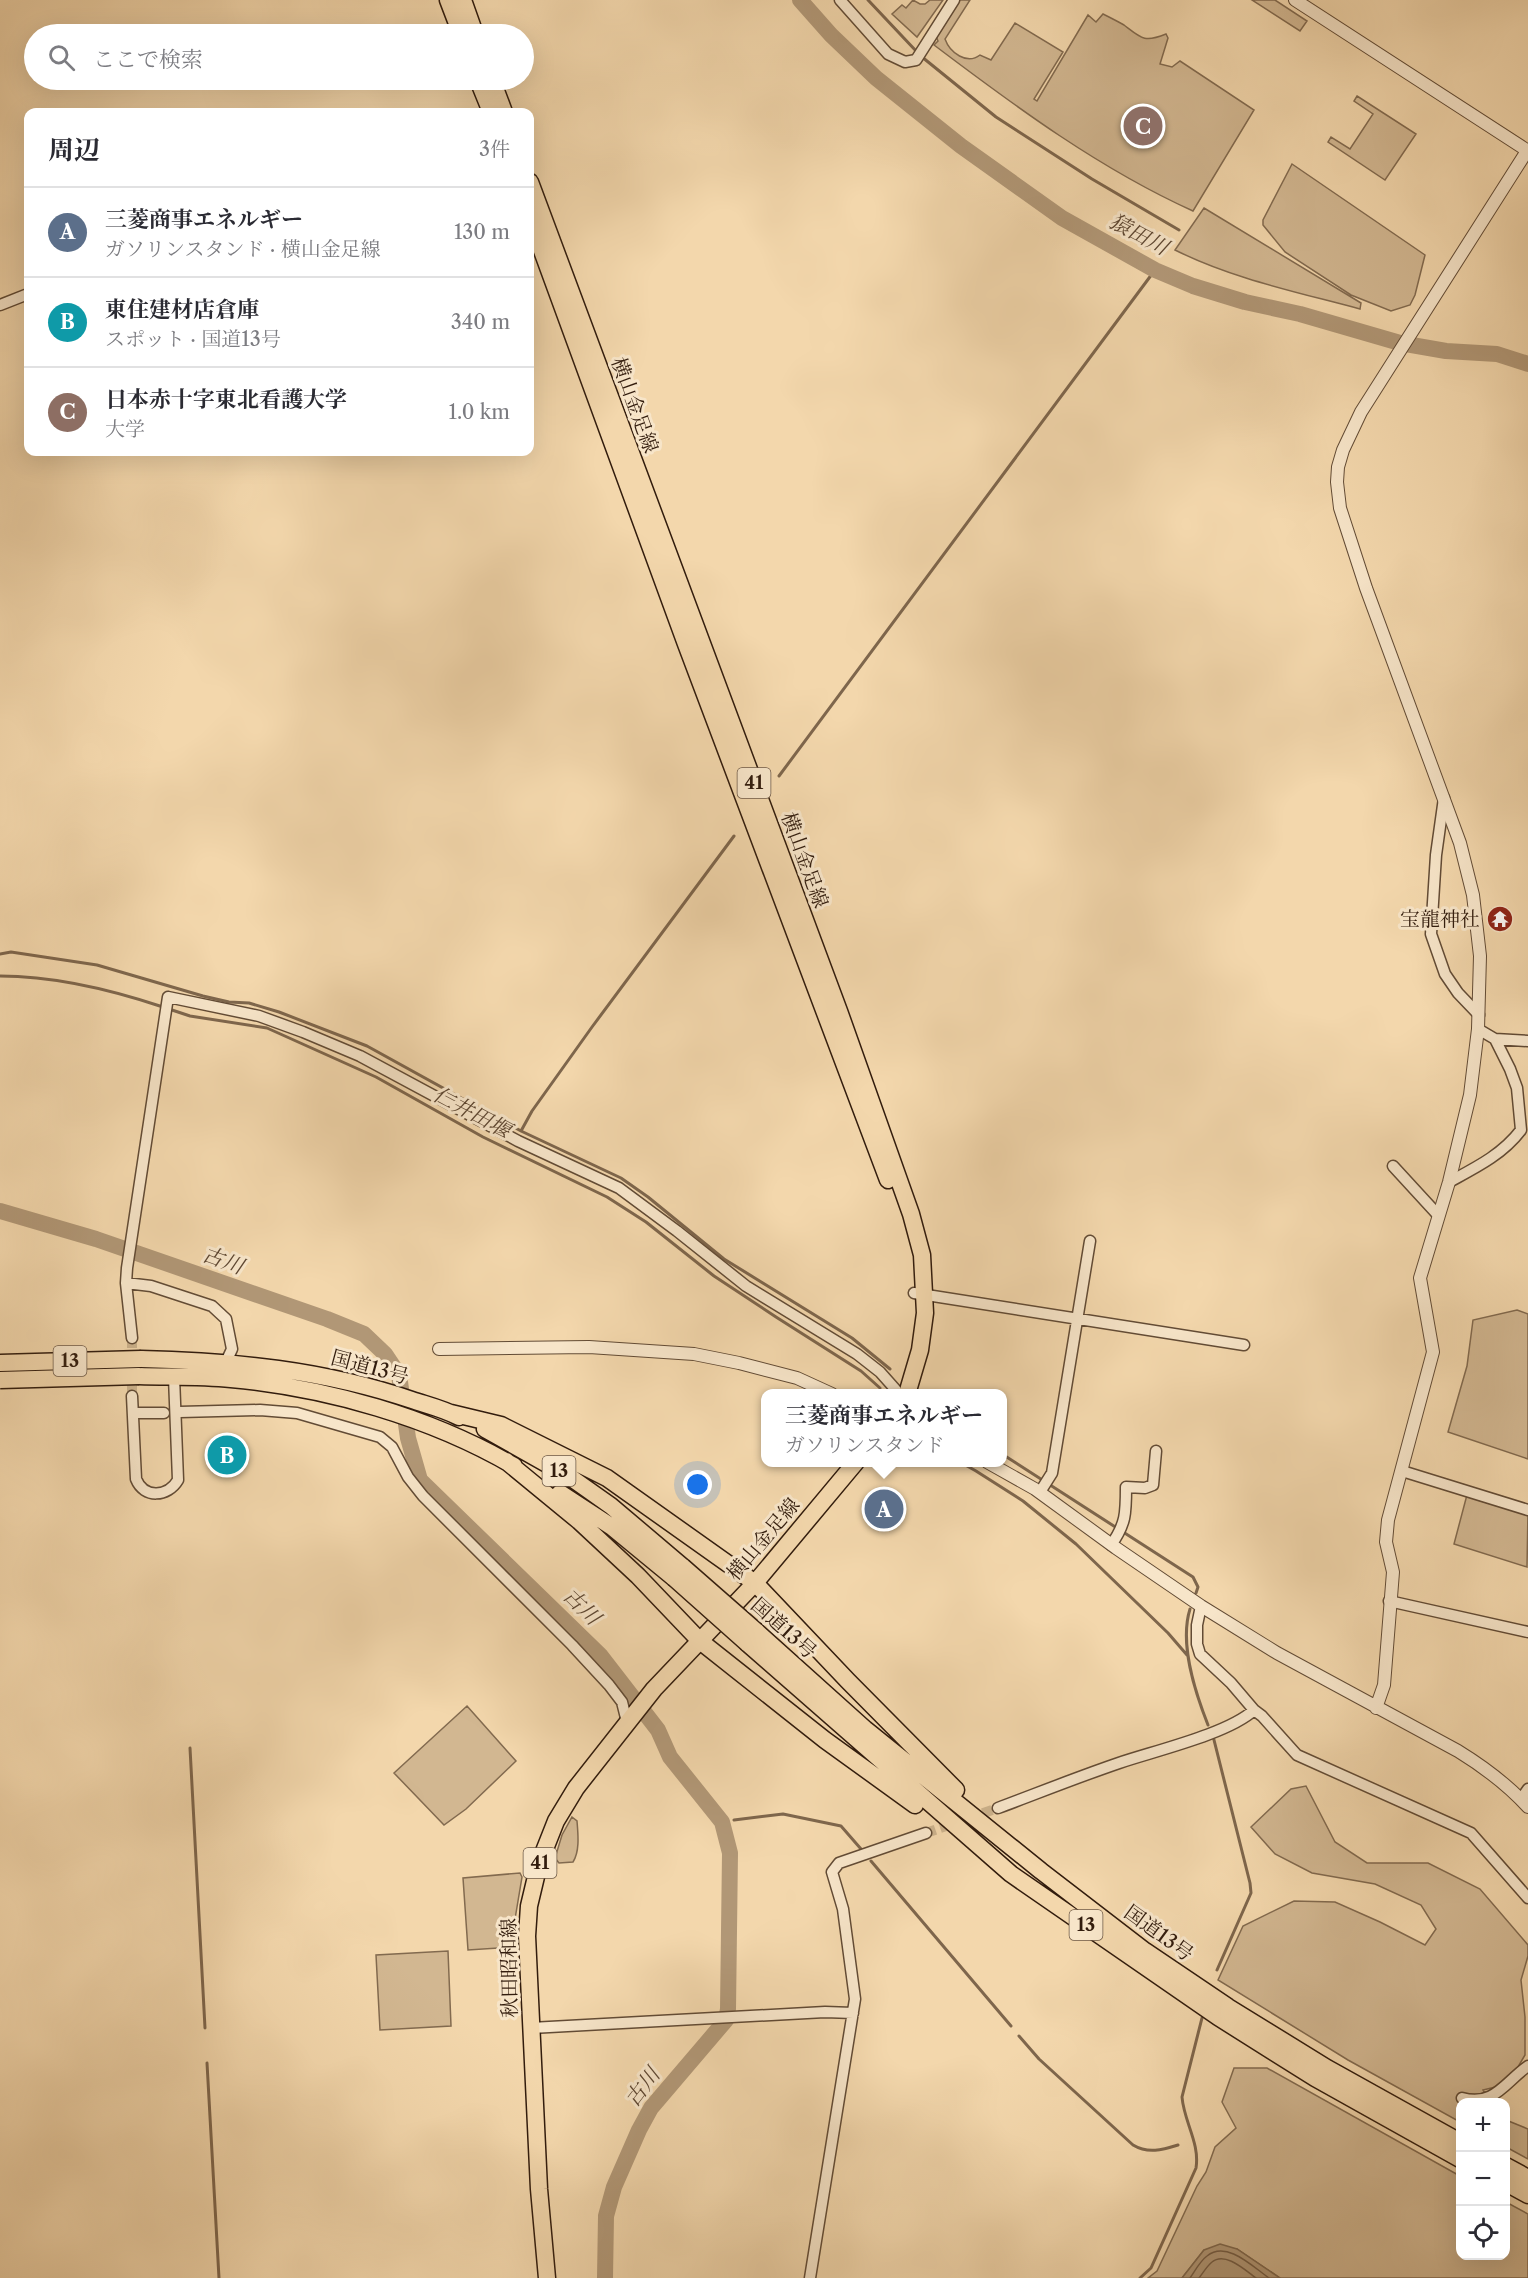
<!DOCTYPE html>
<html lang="ja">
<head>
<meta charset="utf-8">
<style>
	body { margin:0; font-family:"Libre Caslon Text","Noto Serif JP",serif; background:#f7f7f7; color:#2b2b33 }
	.controls { position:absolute; right:18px; bottom:18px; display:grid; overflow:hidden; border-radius:12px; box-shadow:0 6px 24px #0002 }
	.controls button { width:54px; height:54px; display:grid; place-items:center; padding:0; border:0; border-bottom:2px solid #e1e1e2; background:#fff; color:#2b2b33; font:30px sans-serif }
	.you { position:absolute; left:698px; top:1485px; width:21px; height:21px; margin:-15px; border:4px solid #fff; border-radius:50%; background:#1a73e8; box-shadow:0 0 0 9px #1a73e833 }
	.badge { display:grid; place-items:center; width:39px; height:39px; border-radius:50%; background:#8f2418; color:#fff; font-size:20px; font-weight:700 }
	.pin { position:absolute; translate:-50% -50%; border:3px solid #fff; box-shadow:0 2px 6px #0006 }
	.popup { position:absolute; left:761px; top:1389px; width:246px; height:78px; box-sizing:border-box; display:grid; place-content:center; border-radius:12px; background:#fff; filter:drop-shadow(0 2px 4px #0005); font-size:20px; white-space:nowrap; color:#7c7c81 }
	.popup b { font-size:22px; color:#2b2b33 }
	.popup::after { content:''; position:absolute; left:50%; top:100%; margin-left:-12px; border:12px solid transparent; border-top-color:#fff }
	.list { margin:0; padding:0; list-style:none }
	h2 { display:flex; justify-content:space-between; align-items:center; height:78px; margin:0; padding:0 24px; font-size:26px }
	h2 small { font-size:20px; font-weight:400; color:#7c7c81 }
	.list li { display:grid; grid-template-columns:39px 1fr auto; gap:18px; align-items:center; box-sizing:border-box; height:90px; padding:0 24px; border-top:2px solid #e1e1e2 }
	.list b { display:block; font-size:22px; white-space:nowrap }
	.list p { margin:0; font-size:20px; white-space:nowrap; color:#7c7c81 }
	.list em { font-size:20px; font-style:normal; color:#7c7c81 }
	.icon { flex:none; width:33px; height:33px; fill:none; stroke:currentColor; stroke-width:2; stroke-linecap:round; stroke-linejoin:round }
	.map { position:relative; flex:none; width:1528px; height:2278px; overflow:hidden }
	.search { position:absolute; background:#fff; box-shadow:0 6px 24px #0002; left:24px; top:24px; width:510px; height:66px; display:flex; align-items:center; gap:15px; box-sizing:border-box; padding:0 21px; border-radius:33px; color:#7c7c81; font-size:22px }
	.panel { position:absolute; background:#fff; box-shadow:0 6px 24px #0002; left:24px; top:108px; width:510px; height:348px; border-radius:12px }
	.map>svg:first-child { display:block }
	.green { fill:#d2b791; stroke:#826a4f; stroke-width:1.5 }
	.water { fill:#b19776; stroke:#7e664c; stroke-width:1.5 }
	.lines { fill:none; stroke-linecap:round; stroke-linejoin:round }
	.shore { stroke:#725a42; stroke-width:1.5 }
	.stream { stroke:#7e664c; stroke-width:3 }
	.river { stroke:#b19776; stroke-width:16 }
	.minor-tunnel { stroke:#ccb28c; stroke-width:10; stroke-dasharray:10 5; stroke-linecap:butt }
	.minor-casing { stroke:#624b35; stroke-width:13 }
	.tertiary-casing { stroke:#624b35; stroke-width:14 }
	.primary-casing { stroke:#321c0d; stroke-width:19 }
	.trunk-casing { stroke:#321c0d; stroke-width:19 }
	.minor { stroke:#f7e5c9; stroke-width:10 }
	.tertiary { stroke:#f7e5c9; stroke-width:12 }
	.primary { stroke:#f3d7ac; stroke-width:16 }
	.trunk { stroke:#f3d7ac; stroke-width:16 }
	.trunk-bridge-casing { stroke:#321c0d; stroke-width:19; stroke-linecap:butt }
	.trunk-bridge { stroke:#f3d7ac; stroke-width:16 }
	.labels { text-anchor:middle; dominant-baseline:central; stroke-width:6; stroke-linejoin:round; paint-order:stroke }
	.shield { fill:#f7e5c9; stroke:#6d5845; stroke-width:1.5 }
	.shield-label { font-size:18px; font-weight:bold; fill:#321c0d }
	.street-label { font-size:20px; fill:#321c0d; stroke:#f7e5c9 }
	.poi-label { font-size:20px; fill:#321c0d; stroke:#f7e5c9; text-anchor:end }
	.water-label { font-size:21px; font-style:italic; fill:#5e4732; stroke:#f7e5c9 }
</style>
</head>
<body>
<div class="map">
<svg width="1528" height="2278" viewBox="0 0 1528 2278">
	<rect width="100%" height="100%" fill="#f3d7ac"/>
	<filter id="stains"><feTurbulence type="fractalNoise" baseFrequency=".00333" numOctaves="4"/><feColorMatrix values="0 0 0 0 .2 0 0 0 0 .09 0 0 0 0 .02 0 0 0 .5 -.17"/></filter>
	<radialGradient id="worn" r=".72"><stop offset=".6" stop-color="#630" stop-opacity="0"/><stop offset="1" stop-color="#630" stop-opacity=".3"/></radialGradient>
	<path class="green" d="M913,0L920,4H925L930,0H943L917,37L892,14L902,5L906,8Z
		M959,0H970L945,39C950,53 967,65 980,55L991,60L1015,23L1063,52L1034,99L1037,101L1088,15L1096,22L1103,14C1109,17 1117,21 1124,25C1141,38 1144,43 1166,34L1168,38L1160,64L1172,67L1180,61L1254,110L1193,211C1100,169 1016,107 934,45L938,41L936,36Z
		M1252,0H1275L1307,21L1300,31Z
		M1357,96L1416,134L1385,180L1328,142L1331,137L1350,149L1373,114L1354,101Z
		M1292,164L1425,255L1415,295L1410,305L1391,311L1351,295L1285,252L1263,225V220Z
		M1204,208L1361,303L1360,309C1297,292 1233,279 1175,250Z
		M1517,1310L1528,1314V1459L1448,1432L1467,1366L1473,1320Z
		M1468,1491L1528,1510L1527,1567L1454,1544Z
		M467,1706L516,1761L466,1809L444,1825L394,1773Z
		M1306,1786L1335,1842L1367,1863H1428L1480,1889L1528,1945V1956L1521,1980L1525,2017V2055L1508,2084L1483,2090L1490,2102H1460V2122L1348,2060L1218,1980L1243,1926L1294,1901L1335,1902L1380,1922L1425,1945L1436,1929L1421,1905L1375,1884L1312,1873L1275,1854L1251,1827L1291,1789Z
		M572,1817L577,1821C578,1834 580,1851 573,1862L559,1863L555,1858L562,1835Z
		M520,1873L522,1877L515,1919L514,1947L468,1950L463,1878Z
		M448,1951L451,2026L380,2030L376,1955Z
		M1234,2068H1267L1460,2176V2256H1506V2202L1528,2214V2278H1280L1237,2249L1204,2250L1182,2278H1148L1157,2271L1197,2186L1206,2172L1215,2147L1236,2128L1222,2102Z
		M1506,2120L1528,2129V2159L1506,2147Z"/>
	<path class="water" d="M1220,2244L1237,2249L1280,2278H1182L1204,2250Z"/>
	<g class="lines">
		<path class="shore" d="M1190,2278C1195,2271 1200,2261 1207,2256C1227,2240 1253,2267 1269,2278
			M1199,2278C1203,2273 1207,2266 1212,2262C1225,2251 1245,2270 1256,2278"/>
		<path class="stream" d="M868,0L917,52
			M922,57L996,117L1092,179L1179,230
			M779,776L1155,270
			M0,954L11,952L97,965L203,996L229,1002L249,1003L279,1012L367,1046L521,1131L621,1178L648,1197L724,1259L852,1338L890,1369
			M0,976C54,976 112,990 163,1007
			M169,1009L190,1016L267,1028L376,1077L483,1137L607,1197L646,1222L714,1276L776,1317L861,1371L880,1388
			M521,1131L532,1111L592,1027L734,836
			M1002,1454L1193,1577L1198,1587L1196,1593
			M960,1462L976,1471L1023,1501L1076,1544L1168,1633L1187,1655
			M1190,1609C1179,1644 1195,1692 1208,1725
			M1213,1736L1250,1883L1251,1893L1217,1970
			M190,1748L205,2028
			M734,1820L783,1814L841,1826L861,1849
			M722,1822H725
			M871,1861L1011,2026
			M1019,2036L1039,2059L1133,2145C1148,2154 1162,2150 1178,2145
			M207,2063L219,2278
			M1140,2278L1151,2268L1196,2168C1200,2143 1184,2122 1182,2097L1202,2018"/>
		<path class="river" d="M800,0L831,35L876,78L961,146L1062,218L1155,270L1193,286L1245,302L1300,314L1400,343L1446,351L1497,354L1528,364
			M0,1211L96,1239L327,1319L364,1334L385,1354L399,1375L408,1438L420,1480L600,1655L658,1730L670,1757L722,1822L730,1853L728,2009L726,2020L651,2108L639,2130L614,2187L606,2216L605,2278"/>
		<path class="minor-tunnel" d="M132,1338V1396
			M926,1833L998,1808"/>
		<g class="minor-casing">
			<path id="minor" d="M840,0L888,54L905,62L916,60L954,0
				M0,305L28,294
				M1444,798L1436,855L1431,934L1445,974L1458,993L1479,1015
				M1495,1039L1528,1041
				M1393,1166L1438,1215
				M1449,1182C1475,1168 1502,1155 1521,1130L1517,1088L1510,1069L1495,1039L1478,1029
				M126,1283L151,1286L212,1306L226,1319L232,1349L226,1362
				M914,1293L1244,1345
				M132,1338L126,1283L127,1268L168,997L259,1016L303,1032L360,1056L518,1141L619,1188L677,1231L746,1286L857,1354L880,1372L896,1390
				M132,1396L136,1479C144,1499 168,1497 178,1480L174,1377
				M180,1412L260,1410L297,1413L380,1437L392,1447L408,1477L423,1496L572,1645L609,1685L622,1702L627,1722
				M133,1413H164
				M1402,1471L1528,1510
				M1040,1492L1052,1473L1090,1241
				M1111,1545C1126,1524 1126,1513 1126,1487L1145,1488L1153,1485L1156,1451
				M1389,1601L1528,1632
				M1254,1710L1262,1716L1297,1755L1471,1833L1528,1898
				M1521,1799L1528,1789
				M998,1808C1038,1793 1078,1777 1119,1763C1154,1751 1228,1734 1254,1710L1231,1683L1200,1654L1197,1644V1625L1201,1606
				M531,2028L825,2012L853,2013
				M1462,2098C1494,2107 1505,2082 1528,2066
				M810,2278L855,1999L843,1909L832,1872L839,1863L926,1833"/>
		</g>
		<g class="tertiary-casing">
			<path id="tertiary" d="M1295,0L1528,151
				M439,1349L589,1347L694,1354L739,1363L797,1378L832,1394
				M987,1462L1035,1489L1116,1548L1201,1606L1277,1653L1458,1751C1484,1767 1507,1784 1528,1807
				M1376,1708L1384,1685L1393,1572L1386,1542L1388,1520L1433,1352L1420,1278L1449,1182L1470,1095L1478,1029L1480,956L1473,895L1460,843L1366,588L1340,508L1337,482L1338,467L1343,450L1361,412L1527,151"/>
		</g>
		<g class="primary-casing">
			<path id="primary" d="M448,0L461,34
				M463,0L475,34
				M478,80L491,112
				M492,80L504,112
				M530,182L839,1011L911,1214L922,1255L925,1313L920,1350L907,1394
				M530,218L686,644L888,1180
				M547,2278L539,2189L527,1936L529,1906L539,1864L556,1821L576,1788L654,1689L755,1583L856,1462"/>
		</g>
		<g class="trunk-casing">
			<path id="trunk" d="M141,1359C233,1361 324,1370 412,1400C427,1405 444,1409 459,1417
				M139,1376C169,1377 200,1376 231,1379C327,1388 430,1417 514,1466
				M451,1413L501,1425L607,1478L755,1583L848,1681L956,1790
				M485,1429L570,1477L611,1506L683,1567
				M506,1461L579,1521L638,1576L700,1641L825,1740L915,1805
				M560,1493L612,1527L674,1578
				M756,1631L865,1729L1041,1871L1145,1951L1228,2007L1327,2068L1460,2142
				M747,1643L1011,1874L1218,2017L1315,2078L1460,2159
				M1506,2166L1528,2178
				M1506,2183L1528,2195"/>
		</g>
		<use href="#minor" class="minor"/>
		<use href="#tertiary" class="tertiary"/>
		<use href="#primary" class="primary"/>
		<use href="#trunk" class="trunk"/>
		<g class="trunk-bridge-casing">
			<path id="trunk-bridge" d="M0,1363L141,1359
				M0,1380L139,1376
				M683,1567L756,1631
				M674,1578L747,1643"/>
		</g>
		<use href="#trunk-bridge" class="trunk-bridge"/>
	</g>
	<defs>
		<g id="temple-disc" transform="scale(1.35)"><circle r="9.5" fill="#8f2418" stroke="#f7e5c9"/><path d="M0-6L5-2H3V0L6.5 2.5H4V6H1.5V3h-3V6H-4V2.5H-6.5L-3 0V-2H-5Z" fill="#fff"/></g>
	</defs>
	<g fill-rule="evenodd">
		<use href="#temple-disc" x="1500" y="919"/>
	</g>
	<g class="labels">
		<g class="shield">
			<rect x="737.5" y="768" width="33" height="30" rx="4.5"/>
			<rect x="53.5" y="1346" width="33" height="30" rx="4.5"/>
			<rect x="542.5" y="1456" width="33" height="30" rx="4.5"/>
			<rect x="523.5" y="1848" width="33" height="30" rx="4.5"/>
			<rect x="1069.5" y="1910" width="33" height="30" rx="4.5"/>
		</g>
		<g class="shield-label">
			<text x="754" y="783">41</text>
			<text x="70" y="1361">13</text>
			<text x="559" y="1471">13</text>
			<text x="540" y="1863">41</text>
			<text x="1086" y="1925">13</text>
		</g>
		<g class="street-label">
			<text transform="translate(635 405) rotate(70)">横山金足線</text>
			<text transform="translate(805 860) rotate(70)">横山金足線</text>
			<text transform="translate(370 1367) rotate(15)">国道13号</text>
			<text transform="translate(763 1539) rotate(-50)">横山金足線</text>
			<text transform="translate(784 1628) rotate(42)">国道13号</text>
			<text transform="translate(1159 1933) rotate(36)">国道13号</text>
			<text transform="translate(509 1968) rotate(-91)">秋田昭和線</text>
		</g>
		<g class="poi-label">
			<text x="1480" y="919">宝龍神社</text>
		</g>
		<g class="water-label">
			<text transform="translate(1139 234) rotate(28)">猿田川</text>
			<text transform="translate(472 1112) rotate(28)">仁井田堰</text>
			<text transform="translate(223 1260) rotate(20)">古川</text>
			<text transform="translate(582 1606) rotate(44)">古川</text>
			<text transform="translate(642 2087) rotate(-53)">古川</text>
		</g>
	</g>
	<rect width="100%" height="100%" filter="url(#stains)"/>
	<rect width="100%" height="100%" fill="url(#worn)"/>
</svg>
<div class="controls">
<button>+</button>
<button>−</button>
<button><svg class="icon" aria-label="locate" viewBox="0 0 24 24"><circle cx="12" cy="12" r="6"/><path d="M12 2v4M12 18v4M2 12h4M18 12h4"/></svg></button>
</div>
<div class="you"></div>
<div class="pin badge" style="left:884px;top:1509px;background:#5c6f8a">A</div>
<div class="popup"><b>三菱商事エネルギー</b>ガソリンスタンド</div>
<div class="pin badge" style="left:227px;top:1455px;background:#0f9aa8">B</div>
<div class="pin badge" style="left:1143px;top:126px;background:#8d6e63">C</div>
<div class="search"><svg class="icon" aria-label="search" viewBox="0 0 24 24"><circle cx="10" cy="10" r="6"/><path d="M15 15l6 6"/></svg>ここで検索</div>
<section class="panel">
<h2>周辺<small>3件</small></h2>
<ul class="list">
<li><span class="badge" style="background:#5c6f8a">A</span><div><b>三菱商事エネルギー</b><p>ガソリンスタンド · 横山金足線</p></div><em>130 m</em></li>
<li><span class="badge" style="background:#0f9aa8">B</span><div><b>東住建材店倉庫</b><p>スポット · 国道13号</p></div><em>340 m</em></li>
<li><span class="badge" style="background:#8d6e63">C</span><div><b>日本赤十字東北看護大学</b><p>大学</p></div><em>1.0 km</em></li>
</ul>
</section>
</div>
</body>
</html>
